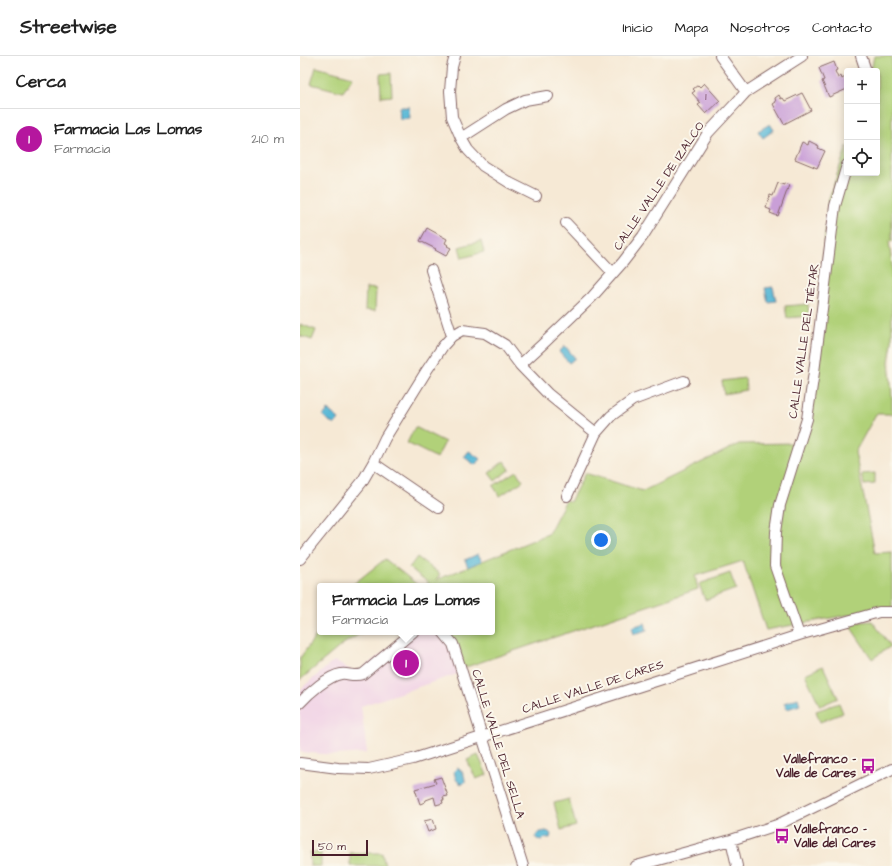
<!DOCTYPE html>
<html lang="es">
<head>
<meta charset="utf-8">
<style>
	body { margin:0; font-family:"Architects Daughter",sans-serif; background:#f6f6f6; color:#222 }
	.controls { position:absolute; right:12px; top:12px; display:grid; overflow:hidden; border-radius:4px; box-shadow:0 2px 10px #0003 }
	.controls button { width:36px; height:36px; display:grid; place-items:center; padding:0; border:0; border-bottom:1px solid #e0e0e0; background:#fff; color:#222; font:20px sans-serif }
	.scale { position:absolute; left:12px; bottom:10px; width:56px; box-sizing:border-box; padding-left:4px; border:2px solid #4a1f2b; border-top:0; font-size:11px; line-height:14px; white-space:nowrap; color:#4a1f2b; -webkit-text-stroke:3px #fbf7ec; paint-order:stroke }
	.you { position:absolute; left:301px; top:484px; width:14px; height:14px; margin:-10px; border:3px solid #fff; border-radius:50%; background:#1a73e8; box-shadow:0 0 0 6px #1a73e833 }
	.badge { display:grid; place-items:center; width:26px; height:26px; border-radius:50%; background:#b5179e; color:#fff; font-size:13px; font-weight:700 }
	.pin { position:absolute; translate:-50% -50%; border:2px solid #fff; box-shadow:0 1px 4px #0006 }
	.popup { position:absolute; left:17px; top:527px; width:178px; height:52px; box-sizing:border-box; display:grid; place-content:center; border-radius:4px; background:#fff; filter:drop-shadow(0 1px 3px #0005); font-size:13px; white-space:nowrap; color:#767676 }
	.popup b { font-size:15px; color:#222 }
	.popup::after { content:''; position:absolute; left:50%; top:100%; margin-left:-8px; border:8px solid transparent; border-top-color:#fff }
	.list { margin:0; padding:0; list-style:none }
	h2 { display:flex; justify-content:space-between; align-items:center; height:52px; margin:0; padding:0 16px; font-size:17px }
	h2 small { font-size:13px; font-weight:400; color:#767676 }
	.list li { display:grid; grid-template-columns:26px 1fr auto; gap:12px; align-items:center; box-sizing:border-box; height:60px; padding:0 16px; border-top:1px solid #e0e0e0 }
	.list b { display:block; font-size:15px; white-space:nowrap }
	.list p { margin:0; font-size:13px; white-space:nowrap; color:#767676 }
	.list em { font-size:13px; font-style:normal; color:#767676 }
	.icon { flex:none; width:22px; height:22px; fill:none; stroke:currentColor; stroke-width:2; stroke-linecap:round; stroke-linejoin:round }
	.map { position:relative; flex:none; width:592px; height:810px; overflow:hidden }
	header { display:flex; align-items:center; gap:24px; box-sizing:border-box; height:56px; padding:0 20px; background:#fff; border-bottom:1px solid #e0e0e0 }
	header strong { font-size:19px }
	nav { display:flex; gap:22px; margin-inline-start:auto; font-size:14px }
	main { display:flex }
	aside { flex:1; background:#fff }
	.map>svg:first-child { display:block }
	.built { fill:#f0d0e5 }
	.green { fill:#b1d179; stroke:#7e7852 }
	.water { fill:#58b8d6; stroke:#516c80 }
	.building { fill:#c99fd7 }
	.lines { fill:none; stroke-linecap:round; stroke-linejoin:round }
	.minor-casing { stroke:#866666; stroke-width:12 }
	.minor { stroke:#fff; stroke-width:10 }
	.labels { text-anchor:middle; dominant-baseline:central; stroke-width:4; stroke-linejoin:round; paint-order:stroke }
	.number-label { font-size:10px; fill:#6a3f56 }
	.street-label { font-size:12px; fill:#4a1f2b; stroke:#fbf7ec }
	.poi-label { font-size:12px; font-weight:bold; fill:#4a1f2b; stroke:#fbf7ec; text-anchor:end }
</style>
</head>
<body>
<header>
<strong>Streetwise</strong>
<nav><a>Inicio</a><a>Mapa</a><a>Nosotros</a><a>Contacto</a></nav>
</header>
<main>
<aside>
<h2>Cerca<small></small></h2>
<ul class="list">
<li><span class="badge">1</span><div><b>Farmacia Las Lomas</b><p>Farmacia</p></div><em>210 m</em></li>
</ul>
</aside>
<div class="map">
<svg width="592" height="810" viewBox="0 0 592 810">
	<rect width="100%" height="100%" fill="#fbf7ec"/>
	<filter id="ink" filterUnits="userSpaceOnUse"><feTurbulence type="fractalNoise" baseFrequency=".025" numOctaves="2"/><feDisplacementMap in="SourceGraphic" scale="8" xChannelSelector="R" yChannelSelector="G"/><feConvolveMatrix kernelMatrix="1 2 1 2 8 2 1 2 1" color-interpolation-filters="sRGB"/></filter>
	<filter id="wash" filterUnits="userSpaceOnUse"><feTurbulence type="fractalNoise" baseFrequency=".012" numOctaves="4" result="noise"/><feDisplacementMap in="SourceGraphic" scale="16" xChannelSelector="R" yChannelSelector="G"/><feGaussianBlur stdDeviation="0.9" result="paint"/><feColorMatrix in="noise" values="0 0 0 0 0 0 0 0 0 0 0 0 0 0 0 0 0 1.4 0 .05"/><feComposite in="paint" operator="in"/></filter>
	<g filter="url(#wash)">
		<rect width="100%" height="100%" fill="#f6e9d5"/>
		<path class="built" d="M111,576H135L142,579L152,596L157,618L61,650L67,697L35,699L0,696V635L3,631L34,605L56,617Z"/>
		<path class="green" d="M574,0H592V186L589,185L592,209V286L589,306L592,340V358H576L555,396L575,497L592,496V554H575L466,574L443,505L395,520L398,533L163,612L146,576H192V530H123L129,527L109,512L117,501L140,518L136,524L248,478L266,444L270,446L285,417L343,435L439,388L496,387L505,357L513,309L528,145L547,90V117H577V15H571Z
			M16,11L53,21L43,36L11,28Z
			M91,17L92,40L81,41L80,18Z
			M181,185L184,196L162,202L159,191Z
			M66,232L76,233L75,255L65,254Z
			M508,248L509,260L487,262L485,250Z
			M0,268L16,274L12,284L0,280Z
			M445,322L446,334L424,338L422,325Z
			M115,371L145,386L137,402L107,387Z
			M204,405L210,413L195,425L189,417Z
			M216,415L223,425L200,440L193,430Z
			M575,417V428L564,429L562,418Z
			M85,503L119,530H51Z
			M430,517L436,533L405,544L399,528Z
			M572,565L591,590L572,603L548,567Z
			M20,574V576H63L43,588L0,624V602Z
			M523,610L538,642L520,650L505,618Z
			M539,647L543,657L520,666L516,655Z
			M178,699L187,719L176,723L167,704Z
			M269,743L276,770L261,774L254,747Z
			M10,796L21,797V810H10Z
			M50,797H82L85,810H50Z"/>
		<path class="water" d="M99,51H109L110,62L100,63Z
			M470,68L474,74L463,82L458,75Z
			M473,231L476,245L468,246L465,232Z
			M265,290L275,302L269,307L259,296Z
			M28,354L39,363L34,369L23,360Z
			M169,395L180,403L175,409L164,401Z
			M178,498L182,505L168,511L165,504Z
			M345,567L347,574L334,578L332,571Z
			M498,642L500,649L487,653L484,647Z
			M157,712C163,715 165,719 165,726L163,728C156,727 155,721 154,715Z
			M246,775L249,776L251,778L250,782H245L242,785L238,784L236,782C236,776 241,776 246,775Z"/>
		<g id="blocks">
			<path class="building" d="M534,6L537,14L535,15L538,22L541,20L542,23L545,21L547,26V33L529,41L522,25L524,24L519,12Z
				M404,27L420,45L406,58L398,49L401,47L392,37L395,35L393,33L398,29L400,31Z
				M502,37L511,54L484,68L473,48L476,46L475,42L479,39L481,43L483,42L485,45Z
				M509,85L519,90L518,92L525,95L517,112L495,103L502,86L508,89Z
				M478,127L484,129V127L489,129L478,160L470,157L471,154L466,152L470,139L473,140Z
				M127,172L147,183L145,187L148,189L147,190L151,192L146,200L135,194L136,193L120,185Z
				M141,721L148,740L143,741L144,744H142L143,747L136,749L134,741L126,744L125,746L120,748L115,733L136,727L134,723Z
				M133,763L136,773L128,776L124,765Z"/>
		</g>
	</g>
	<g filter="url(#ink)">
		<use href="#blocks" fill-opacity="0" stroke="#866666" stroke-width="1"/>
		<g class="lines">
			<g class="minor-casing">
				<path id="minor" d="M155,0L152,11L150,35L152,61L161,82L168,94L183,110L210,127L236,140
					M420,0L446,36
					M561,0L566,15
					M161,82L206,53L225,44L248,40
					M266,167L313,217
					M131,214L152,280
					M220,309L248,338L296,377L311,360L333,344L384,325
					M73,407L139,452
					M267,440L296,377
					M0,503L62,426L73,407L85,382L127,314L143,290L152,280L162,274L185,277L205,289L220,309L245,286L292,241L323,206L343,180L408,77L436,47L446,36L502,0
					M143,576L153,588L223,810
					M499,579L475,510L476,476L480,449L507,363L514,316L535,150L547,109
					M0,647C9,637 28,620 41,618C49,617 52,621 63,618L113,576
					M0,707L38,712L69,713L113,703L499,579L579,556H592
					M431,784L437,810
					M336,810L431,784L477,769L592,713"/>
			</g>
			<use href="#minor" class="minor"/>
		</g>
	</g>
	<defs>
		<g id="bus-bare" transform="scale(1.2)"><path d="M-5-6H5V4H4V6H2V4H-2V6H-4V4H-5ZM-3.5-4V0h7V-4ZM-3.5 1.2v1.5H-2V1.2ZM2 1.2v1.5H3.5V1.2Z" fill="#b5179e" stroke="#fbf7ec" stroke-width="2.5" paint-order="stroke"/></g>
	</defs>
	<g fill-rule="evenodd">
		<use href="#bus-bare" x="568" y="710"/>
		<use href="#bus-bare" x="482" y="780"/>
	</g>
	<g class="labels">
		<g class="number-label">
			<text x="406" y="41">1</text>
		</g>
		<g class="street-label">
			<text transform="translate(359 130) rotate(-56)">CALLE VALLE DE IZALCO</text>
			<text transform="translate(504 285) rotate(-82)">CALLE VALLE DEL TIÉTAR</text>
			<text transform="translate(293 631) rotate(-18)">CALLE VALLE DE CARES</text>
			<text transform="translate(198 688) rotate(73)">CALLE VALLE DEL SELLA</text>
		</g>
		<g class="poi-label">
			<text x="556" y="703">Vallefranco -<tspan x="556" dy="14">Valle de Cares</tspan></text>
			<text x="494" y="773" text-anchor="start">Vallefranco -<tspan x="494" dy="14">Valle del Cares</tspan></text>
		</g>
	</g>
</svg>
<div class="controls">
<button>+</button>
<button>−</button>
<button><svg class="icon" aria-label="locate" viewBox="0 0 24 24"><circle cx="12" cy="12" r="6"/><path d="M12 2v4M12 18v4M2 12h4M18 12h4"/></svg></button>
</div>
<div class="scale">50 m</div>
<div class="you"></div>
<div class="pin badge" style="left:106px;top:607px">1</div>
<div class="popup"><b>Farmacia Las Lomas</b>Farmacia</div>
</div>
</main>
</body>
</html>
